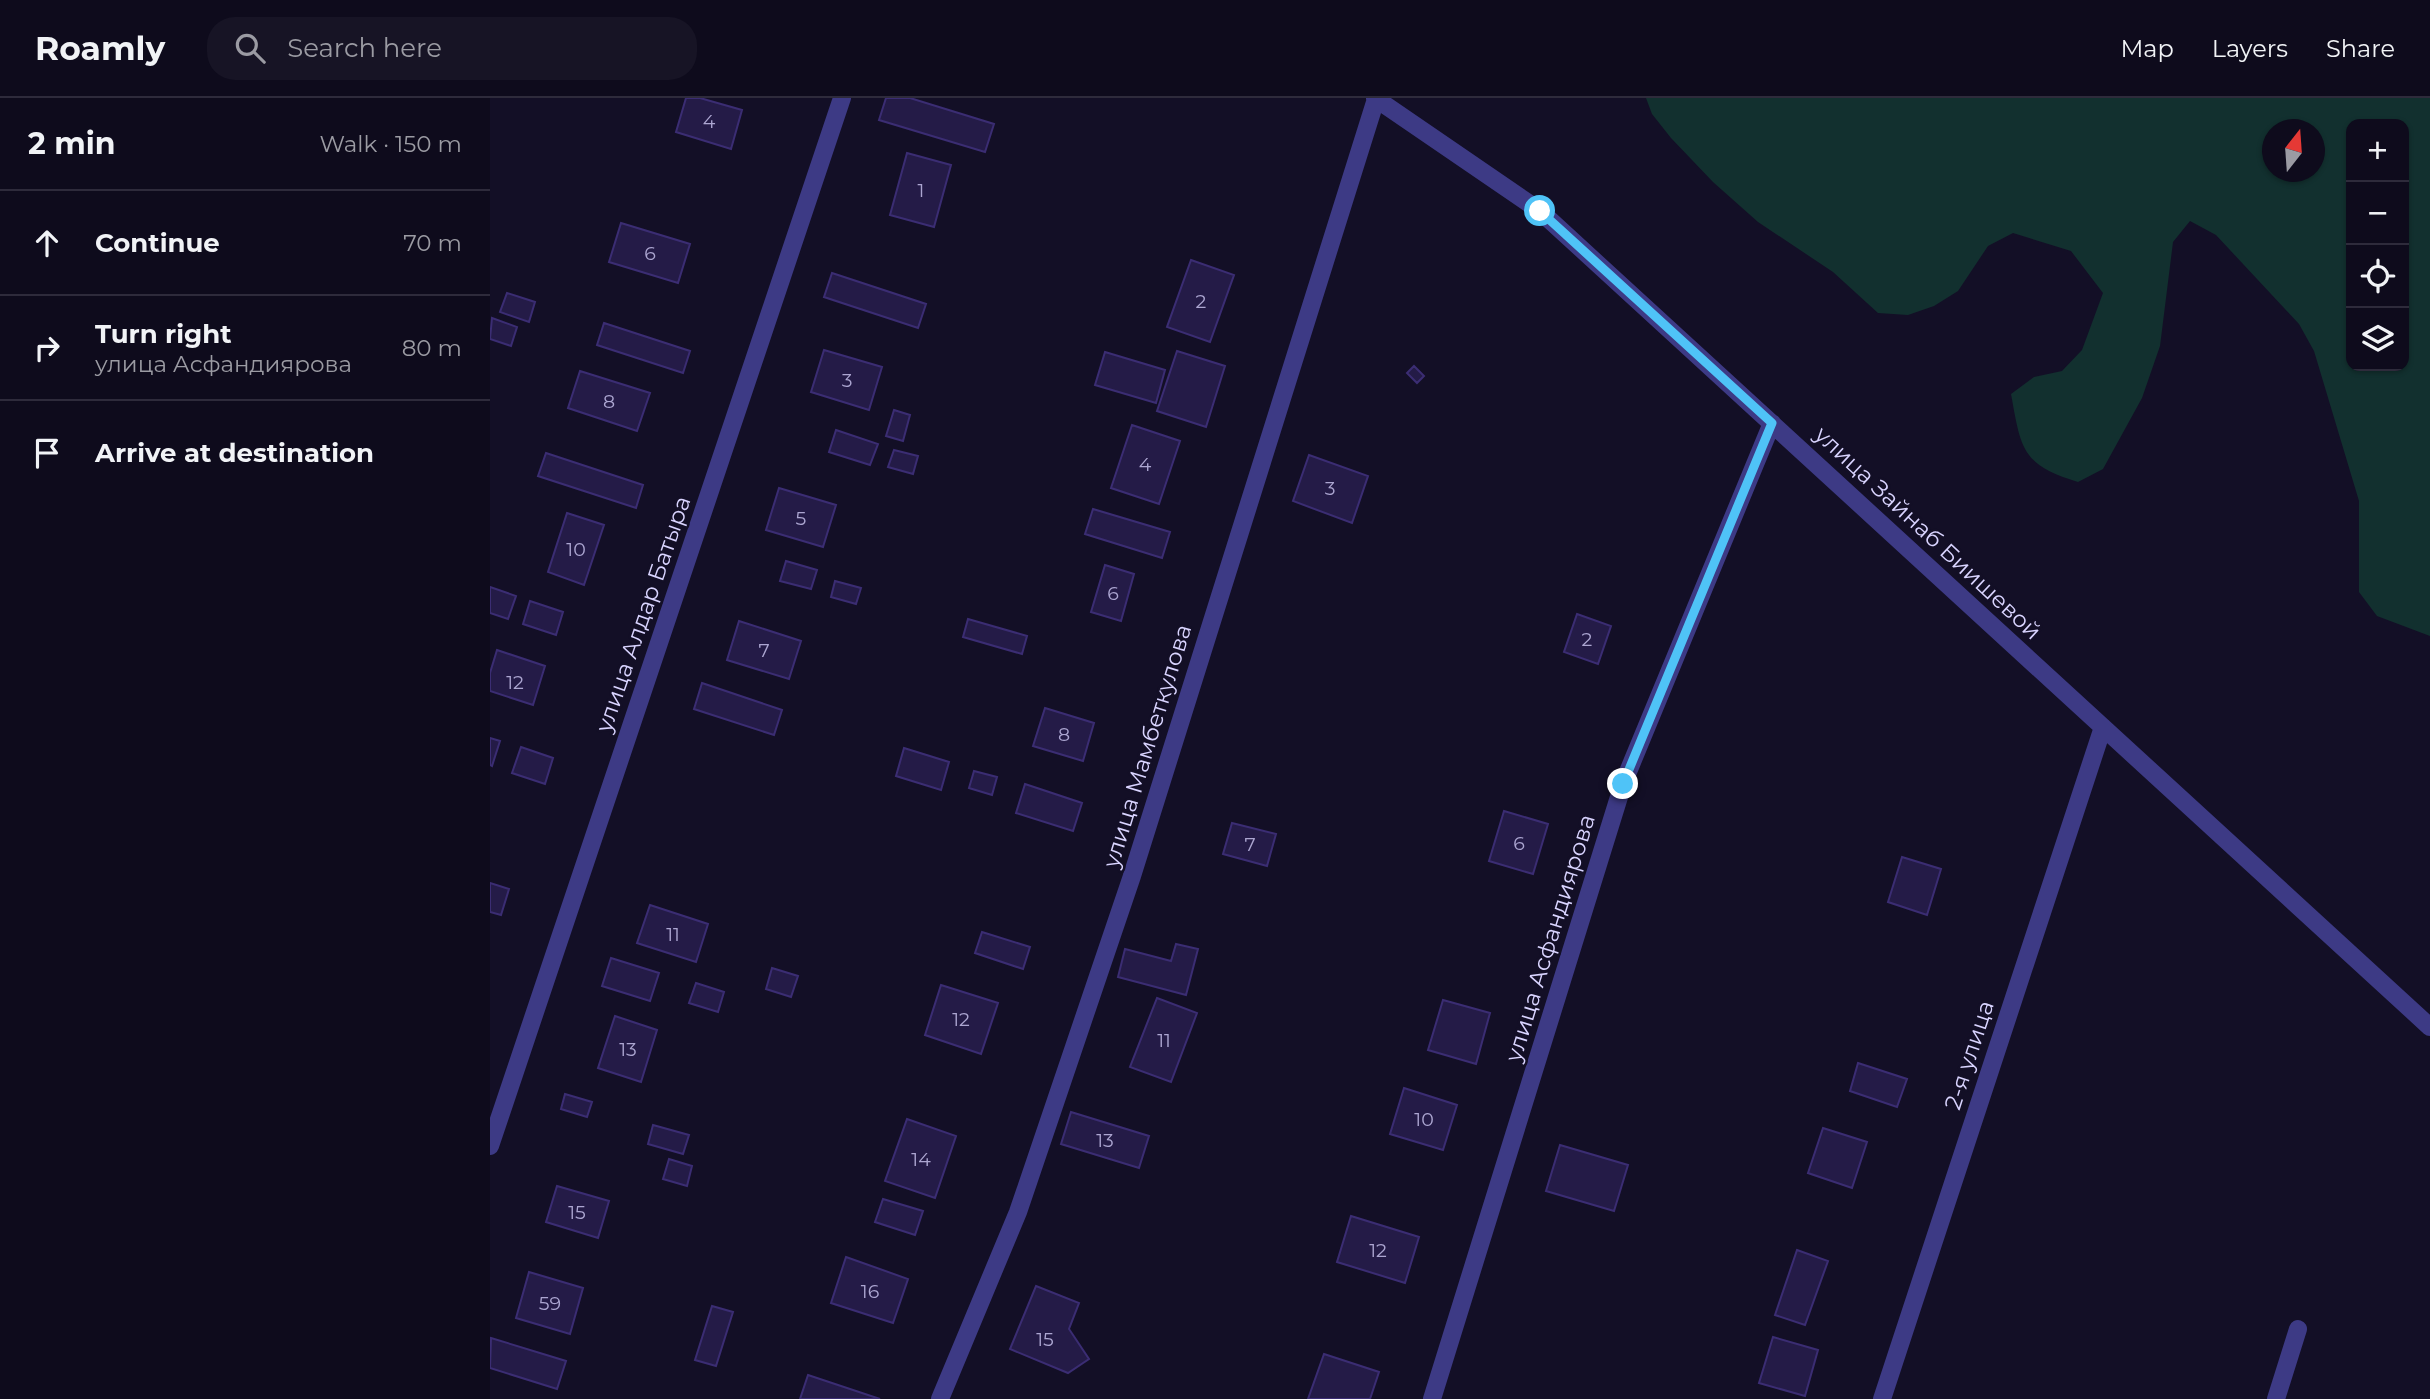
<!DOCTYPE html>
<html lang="en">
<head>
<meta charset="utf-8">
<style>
	body { margin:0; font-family:Montserrat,sans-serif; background:#171425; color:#f1f3f6 }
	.controls { position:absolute; right:21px; top:21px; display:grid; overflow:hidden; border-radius:14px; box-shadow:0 2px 5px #0004 }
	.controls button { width:63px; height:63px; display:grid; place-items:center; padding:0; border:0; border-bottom:2px solid #2e2b3b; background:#0e0b1c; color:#f1f3f6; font:35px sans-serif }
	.compass { position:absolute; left:1772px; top:21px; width:63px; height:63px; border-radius:50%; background:#0e0b1c; box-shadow:0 2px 5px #0004; rotate:17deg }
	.stop { position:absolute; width:21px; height:21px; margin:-16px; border:5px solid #4fc3f7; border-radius:50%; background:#fff }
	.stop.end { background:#4fc3f7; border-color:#fff; box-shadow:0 2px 7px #0008 }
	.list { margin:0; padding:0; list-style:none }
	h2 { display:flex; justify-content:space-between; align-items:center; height:91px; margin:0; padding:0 28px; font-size:30px }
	h2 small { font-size:23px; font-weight:400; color:#9b9ba3 }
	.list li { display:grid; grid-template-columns:46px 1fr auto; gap:21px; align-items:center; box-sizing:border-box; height:105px; padding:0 28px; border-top:2px solid #2e2b3b }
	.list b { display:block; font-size:26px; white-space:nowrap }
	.list p { margin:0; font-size:23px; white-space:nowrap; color:#9b9ba3 }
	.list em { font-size:23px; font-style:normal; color:#9b9ba3 }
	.icon { flex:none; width:38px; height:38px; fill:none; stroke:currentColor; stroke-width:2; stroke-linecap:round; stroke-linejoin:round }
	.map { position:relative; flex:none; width:1940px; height:1301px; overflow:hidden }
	header { display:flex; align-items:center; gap:42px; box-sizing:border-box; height:98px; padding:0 35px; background:#0e0b1c; border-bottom:2px solid #2e2b3b }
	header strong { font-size:33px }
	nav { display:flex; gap:38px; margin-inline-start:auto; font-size:24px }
	.search { width:490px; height:63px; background:#171425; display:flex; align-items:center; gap:18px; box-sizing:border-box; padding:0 24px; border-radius:28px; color:#9b9ba3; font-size:26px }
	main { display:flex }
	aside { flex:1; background:#0e0b1c }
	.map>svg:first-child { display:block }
	.green { fill:#12302f; fill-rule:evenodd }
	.building { fill:#241b47; stroke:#3b2d73; stroke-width:2 }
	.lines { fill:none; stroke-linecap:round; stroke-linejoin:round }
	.minor { stroke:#3d3a85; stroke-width:18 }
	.route { stroke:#4fc3f7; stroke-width:9 }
	.labels { text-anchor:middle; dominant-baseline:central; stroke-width:5; stroke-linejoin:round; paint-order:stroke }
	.number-label { font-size:19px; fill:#aca6d1 }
	.street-label { font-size:23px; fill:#d9d4ff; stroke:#130f26 }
</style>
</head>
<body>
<header>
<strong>Roamly</strong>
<div class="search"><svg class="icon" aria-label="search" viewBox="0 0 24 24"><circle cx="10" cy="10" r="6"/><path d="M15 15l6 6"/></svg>Search here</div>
<nav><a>Map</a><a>Layers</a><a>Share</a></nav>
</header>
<main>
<aside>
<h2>2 min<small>Walk · 150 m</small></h2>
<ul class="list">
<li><svg class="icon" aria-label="ahead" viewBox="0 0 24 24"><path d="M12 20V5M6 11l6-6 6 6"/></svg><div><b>Continue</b></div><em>70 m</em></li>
<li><svg class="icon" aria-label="right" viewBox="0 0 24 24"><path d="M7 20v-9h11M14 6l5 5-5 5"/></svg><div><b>Turn right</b><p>улица Асфандиярова</p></div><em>80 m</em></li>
<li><svg class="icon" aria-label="arrive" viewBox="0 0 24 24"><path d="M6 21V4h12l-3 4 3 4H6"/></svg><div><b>Arrive at destination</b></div></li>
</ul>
</aside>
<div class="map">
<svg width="1940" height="1301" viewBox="0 0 1940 1301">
	<rect width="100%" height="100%" fill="#130f26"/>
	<path class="green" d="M1156,0H1940V538L1887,518L1869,494V403L1824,253L1809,226L1726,137L1700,123L1683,144L1670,248L1652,300L1613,371L1588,384C1531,367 1531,350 1521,296L1544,279L1572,273L1592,252L1613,195L1581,153L1523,135L1498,148L1468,193L1444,208L1418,217L1388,215L1343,174L1268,124L1223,84L1181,40L1162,16ZM1861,26H1914V268H1861ZM1783,32H1825V74H1783Z"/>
	<path class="building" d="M196,0H210L252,12L241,51L186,34Z
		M396,0H420L504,26L495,54L389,22Z
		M417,55L461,67L444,129L400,117Z
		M131,125L200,146L188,185L119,164Z
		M701,162L744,177L720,244L677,229Z
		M342,175L436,206L428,230L334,199Z
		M17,195L45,204L39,224L10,214Z
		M2,220L27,229L21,248L0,241Z
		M114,225L200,253L193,275L107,247Z
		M334,252L392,269L379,312L321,294Z
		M687,253L735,268L716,329L667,313Z
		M615,254L675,272L666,305L605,287Z
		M924,268L934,278L927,285L917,275Z
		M90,273L160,295L147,333L78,310Z
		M404,312L420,317L413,343L396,338Z
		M642,327L690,343L669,406L621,390Z
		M346,332L388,346L380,367L339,354Z
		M404,352L428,358L423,376L398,369Z
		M56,355L153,387L146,410L48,378Z
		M819,357L878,378L862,425L803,403Z
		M289,390L346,407L333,449L276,432Z
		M603,411L680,434L672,460L595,436Z
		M77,415L114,427L94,487L58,474Z
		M296,463L327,472L321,491L290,483Z
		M615,467L644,476L631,523L601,514Z
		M345,483L371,490L366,506L341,499Z
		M0,489L26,498L18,521L0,515Z
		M40,503L73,514L66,537L33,526Z
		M1087,516L1121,528L1108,566L1074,554Z
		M478,521L537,538L532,556L473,539Z
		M249,523L311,543L299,581L237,562Z
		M7,552L55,568L43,607L0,593V575Z
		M212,585L292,612L284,637L204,611Z
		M555,610L604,625L593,663L543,648Z
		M0,640L10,643L2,668L0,667Z
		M31,649L63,660L55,686L22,675Z
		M414,650L459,664L451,692L406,678Z
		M484,673L507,679L502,697L479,690Z
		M535,686L592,705L583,733L526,715Z
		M1014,713L1058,726L1043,776L999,763Z
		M742,725L786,736L777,768L733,756Z
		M1412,759L1451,771L1437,817L1398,804Z
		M0,785L19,791L11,817L0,814Z
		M160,807L218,826L206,864L147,845Z
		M492,834L540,849L533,871L485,855Z
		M686,846L708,851L696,897L628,879L635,851L681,863Z
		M121,860L169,875L160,903L112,888Z
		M282,870L308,878L301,899L276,891Z
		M206,885L234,894L228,914L199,905Z
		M451,887L508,905L491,956L435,937Z
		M667,900L707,915L681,984L640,969Z
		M953,902L1000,915L986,966L938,952Z
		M125,918L167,932L151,984L108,970Z
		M1368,965L1417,981L1407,1009L1360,993Z
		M914,990L967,1007L953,1052L900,1036Z
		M75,996L102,1004L97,1019L71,1011Z
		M581,1014L659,1038L649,1070L571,1046Z
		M417,1021L466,1038L445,1100L395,1083Z
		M163,1027L199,1037L193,1056L158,1046Z
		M1333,1030L1377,1044L1362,1090L1318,1075Z
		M1070,1047L1138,1067L1124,1113L1056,1093Z
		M179,1061L202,1068L197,1088L173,1081Z
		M67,1088L119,1103L108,1140L56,1124Z
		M393,1101L433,1113L425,1137L385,1124Z
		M861,1118L929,1139L915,1185L847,1164Z
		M1307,1152L1338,1163L1315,1227L1285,1217Z
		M356,1159L418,1181L403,1225L341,1205Z
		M39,1174L93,1190L80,1236L26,1220Z
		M546,1188L589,1205L579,1231L599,1261L578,1275L520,1251Z
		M222,1208L243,1214L226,1268L205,1262Z
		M1283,1239L1328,1252L1315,1298L1269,1285Z
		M1,1240L76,1263L67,1291L0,1270Z
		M834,1256L889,1274L880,1301H818Z
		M318,1277L390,1301H310Z"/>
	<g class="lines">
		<path class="minor" d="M885,0L1050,113L1940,929
			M0,1048L352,0
			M450,1301L528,1114L642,778L886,1
			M942,1301L1133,686L1282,325
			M1392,1301L1613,629
			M1786,1301L1808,1231"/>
	</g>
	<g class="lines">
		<path class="route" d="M1050,113L1282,325L1133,686"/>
	</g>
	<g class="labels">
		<g class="number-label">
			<text x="219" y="23">4</text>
			<text x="431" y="92">1</text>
			<text x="160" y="155">6</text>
			<text x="711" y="203">2</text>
			<text x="357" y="282">3</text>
			<text x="119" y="303">8</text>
			<text x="655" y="366">4</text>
			<text x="840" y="390">3</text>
			<text x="311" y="420">5</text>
			<text x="86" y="451">10</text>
			<text x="623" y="495">6</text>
			<text x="1097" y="541">2</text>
			<text x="274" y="552">7</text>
			<text x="25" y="584">12</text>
			<text x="574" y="636">8</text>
			<text x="1029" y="745">6</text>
			<text x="760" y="746">7</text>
			<text x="183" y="836">11</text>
			<text x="471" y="921">12</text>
			<text x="674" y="942">11</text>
			<text x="138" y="951">13</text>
			<text x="934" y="1021">10</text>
			<text x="615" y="1042">13</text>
			<text x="431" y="1061">14</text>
			<text x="87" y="1114">15</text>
			<text x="888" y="1152">12</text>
			<text x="380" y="1193">16</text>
			<text x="60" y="1205">59</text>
			<text x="555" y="1241">15</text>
		</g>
		<g class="street-label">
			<text transform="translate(1438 435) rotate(43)">улица Зайнаб Биишевой</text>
			<text transform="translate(153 516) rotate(-71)">улица Алдар Батыра</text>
			<text transform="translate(657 648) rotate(-73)">улица Мамбеткулова</text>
			<text transform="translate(1060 840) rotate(-73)">улица Асфандиярова</text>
			<text transform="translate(1479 957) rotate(-72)">2-я улица</text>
		</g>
	</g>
</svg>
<div class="controls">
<button>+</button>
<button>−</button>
<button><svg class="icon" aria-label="locate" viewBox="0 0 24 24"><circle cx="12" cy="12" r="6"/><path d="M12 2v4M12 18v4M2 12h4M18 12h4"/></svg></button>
<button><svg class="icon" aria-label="layers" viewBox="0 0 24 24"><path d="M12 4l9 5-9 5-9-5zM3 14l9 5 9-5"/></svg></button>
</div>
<svg class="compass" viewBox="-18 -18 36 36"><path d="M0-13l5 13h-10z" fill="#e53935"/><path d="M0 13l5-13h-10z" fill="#9b9ba3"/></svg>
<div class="stop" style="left:1050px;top:113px"></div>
<div class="stop end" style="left:1133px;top:686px"></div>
</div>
</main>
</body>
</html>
